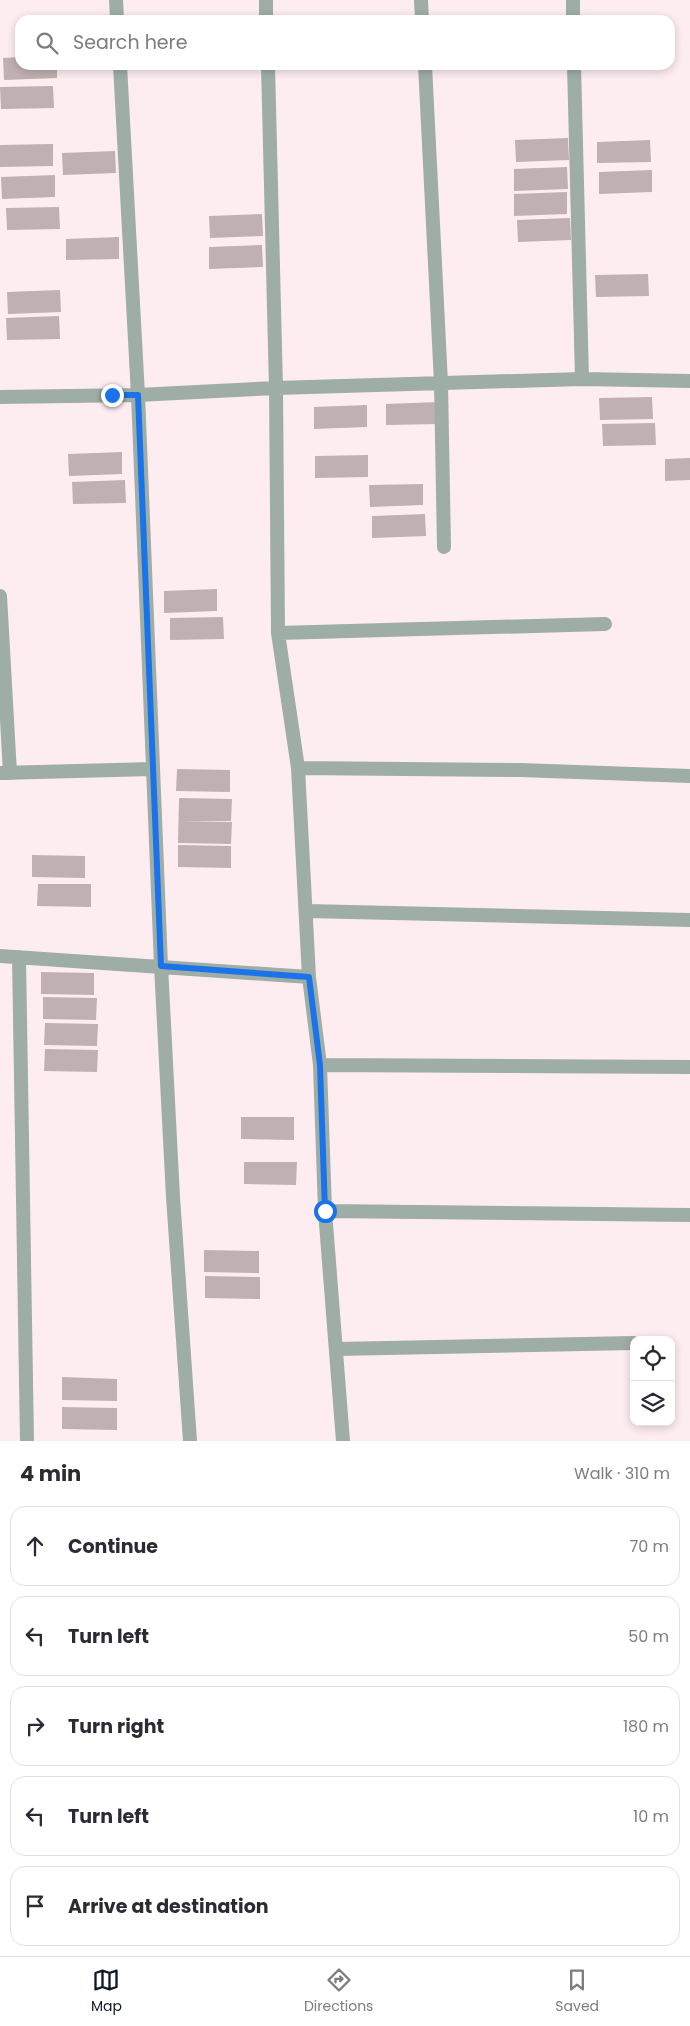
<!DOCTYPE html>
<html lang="en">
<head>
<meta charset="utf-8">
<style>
	body { margin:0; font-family:Poppins,sans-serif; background:#f7f7f7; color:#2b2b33 }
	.controls { position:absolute; right:15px; bottom:15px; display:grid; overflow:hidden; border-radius:10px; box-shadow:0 2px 8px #0003 }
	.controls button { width:45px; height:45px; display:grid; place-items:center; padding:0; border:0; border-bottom:1px solid #e1e1e2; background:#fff; color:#2b2b33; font:25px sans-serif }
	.stop { position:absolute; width:15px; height:15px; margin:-11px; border:4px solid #1a73e8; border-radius:50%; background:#fff }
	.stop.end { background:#1a73e8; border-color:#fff; box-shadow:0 1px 5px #0008 }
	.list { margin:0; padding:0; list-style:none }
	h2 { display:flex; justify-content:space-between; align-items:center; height:65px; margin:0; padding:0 20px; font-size:21px }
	h2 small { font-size:16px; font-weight:400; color:#7c7c81 }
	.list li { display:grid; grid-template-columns:32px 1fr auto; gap:15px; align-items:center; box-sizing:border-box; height:80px; margin:0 10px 10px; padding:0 10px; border:1px solid #e1e1e2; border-radius:15px }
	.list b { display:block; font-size:19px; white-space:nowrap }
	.list em { font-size:16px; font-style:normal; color:#7c7c81 }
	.icon { flex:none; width:28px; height:28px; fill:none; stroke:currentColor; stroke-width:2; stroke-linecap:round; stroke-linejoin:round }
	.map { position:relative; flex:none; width:690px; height:1441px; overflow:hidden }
	.search { position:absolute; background:#fff; box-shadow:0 2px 8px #0003; left:15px; right:15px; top:15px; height:55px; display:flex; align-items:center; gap:12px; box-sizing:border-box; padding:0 18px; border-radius:15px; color:#7c7c81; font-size:19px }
	.sheet { height:515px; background:#fff }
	nav { display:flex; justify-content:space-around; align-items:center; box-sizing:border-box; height:70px; border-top:1px solid #e1e1e2; background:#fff; font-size:14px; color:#7c7c81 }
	nav a { display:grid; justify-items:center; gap:2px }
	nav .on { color:#111827 }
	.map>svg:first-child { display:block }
	.building { fill:#c0b0b2 }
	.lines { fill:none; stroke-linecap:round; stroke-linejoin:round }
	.minor { stroke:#9eada6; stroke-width:14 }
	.route { stroke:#1a73e8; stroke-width:6 }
</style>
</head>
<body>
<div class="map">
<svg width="690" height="1441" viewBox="0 0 690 1441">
	<rect width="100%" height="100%" fill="#feedf0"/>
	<path class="building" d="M20,57V65H57V78L4,80L3,58Z
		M53,86L54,108L1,109L0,87Z
		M568,138L569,160L516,162L515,140Z
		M650,140L651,162L597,163V142Z
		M53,144V166L0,167V145Z
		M115,151L116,173L63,175L62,153Z
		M567,167L568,189L514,191V169Z
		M652,170V192L599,194V172Z
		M55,175V197L2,199L1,177Z
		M567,192V214L514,216V194Z
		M59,207L60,229L7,230L6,208Z
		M262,214L263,236L210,238L209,216Z
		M570,218L571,240L518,242L517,220Z
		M119,237V259L66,260V239Z
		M262,245L263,267L209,269V247Z
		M648,274L649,296L596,297L595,275Z
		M60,290L61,312L8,314L7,292Z
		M59,316L60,339L7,340L6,318Z
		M652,397L653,419L600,420L599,398Z
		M439,402V424L386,425V404Z
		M367,405V427L314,429V407Z
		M655,423L656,445L603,446L602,424Z
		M122,452V474L69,476L68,454Z
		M368,455V477L315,478V456Z
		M690,458V480L665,481V459Z
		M125,480L126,503L73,504L72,482Z
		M423,484V505L370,507L369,485Z
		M425,514L426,536L372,538V516Z
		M217,589V611L164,613V591Z
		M223,617L224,639L170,640V618Z
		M177,769L230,770V792L176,791Z
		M179,798L232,799L231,821H180L232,822L231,844L178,843Z
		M178,845L231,846V868L178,867Z
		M32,855L85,856V878L32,877Z
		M38,884H91V907L37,906Z
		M41,972L94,973V995L41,994Z
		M43,997L97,998L96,1020L43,1019Z
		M45,1023L98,1024L97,1046L44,1045Z
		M45,1049L98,1050L97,1072L44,1071Z
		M241,1117H294V1140L241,1139Z
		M244,1162H297L296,1185L244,1184Z
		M204,1250L259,1251V1273L204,1272Z
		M205,1276L260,1277V1299L205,1298Z
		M62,1377L117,1379V1401L62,1400Z
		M62,1407L117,1408V1430L62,1429Z"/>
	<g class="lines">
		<path class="minor" d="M116,0L117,20
			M266,0V20
			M421,0L422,20
			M573,0V20
			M120,65L138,395L161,966L173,1197L190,1441
			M268,65L276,388L278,633L298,768L309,977L320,1065L325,1211L343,1441
			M425,65L441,383L444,547
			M574,65L582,379
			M0,397L138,395L276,388L582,379L690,381
			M0,596L10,773
			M278,633L605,624
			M298,768L520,770L690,776
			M0,773L153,769
			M307,911L690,920
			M0,956L309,977
			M19,957L27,1441
			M320,1065L690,1067
			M325,1211L690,1215
			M337,1349L634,1343"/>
	</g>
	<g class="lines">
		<path class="route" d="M112,395H138L161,966L309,977L320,1065L325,1211"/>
	</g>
</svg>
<div class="controls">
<button><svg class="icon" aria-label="locate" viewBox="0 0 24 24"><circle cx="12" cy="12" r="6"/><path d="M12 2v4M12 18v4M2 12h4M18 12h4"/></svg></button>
<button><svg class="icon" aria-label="layers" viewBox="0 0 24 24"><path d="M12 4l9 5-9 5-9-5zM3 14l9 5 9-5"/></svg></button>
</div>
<div class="stop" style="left:325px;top:1211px"></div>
<div class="stop end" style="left:112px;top:395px"></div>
<div class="search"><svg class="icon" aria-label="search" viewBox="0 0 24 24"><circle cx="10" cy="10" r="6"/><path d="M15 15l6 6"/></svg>Search here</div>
</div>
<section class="sheet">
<h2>4 min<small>Walk · 310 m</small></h2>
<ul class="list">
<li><svg class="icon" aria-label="ahead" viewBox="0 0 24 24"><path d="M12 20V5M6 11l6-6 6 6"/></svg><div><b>Continue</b></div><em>70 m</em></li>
<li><svg class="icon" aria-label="left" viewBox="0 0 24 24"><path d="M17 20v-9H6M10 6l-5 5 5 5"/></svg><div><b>Turn left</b></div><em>50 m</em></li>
<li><svg class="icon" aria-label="right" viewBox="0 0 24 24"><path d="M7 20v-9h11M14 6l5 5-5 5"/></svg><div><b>Turn right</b></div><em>180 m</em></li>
<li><svg class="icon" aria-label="left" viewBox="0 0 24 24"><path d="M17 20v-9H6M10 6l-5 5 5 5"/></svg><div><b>Turn left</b></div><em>10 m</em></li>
<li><svg class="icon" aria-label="arrive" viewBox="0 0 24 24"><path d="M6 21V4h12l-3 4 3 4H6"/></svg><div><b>Arrive at destination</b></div></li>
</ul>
</section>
<nav>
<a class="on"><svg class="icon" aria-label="map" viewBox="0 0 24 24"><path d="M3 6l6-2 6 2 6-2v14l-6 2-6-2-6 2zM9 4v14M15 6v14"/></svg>Map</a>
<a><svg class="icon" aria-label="directions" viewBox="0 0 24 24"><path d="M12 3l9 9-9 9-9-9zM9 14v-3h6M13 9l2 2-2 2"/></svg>Directions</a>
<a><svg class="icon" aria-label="saved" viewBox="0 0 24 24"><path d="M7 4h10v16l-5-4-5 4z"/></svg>Saved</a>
</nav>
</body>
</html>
